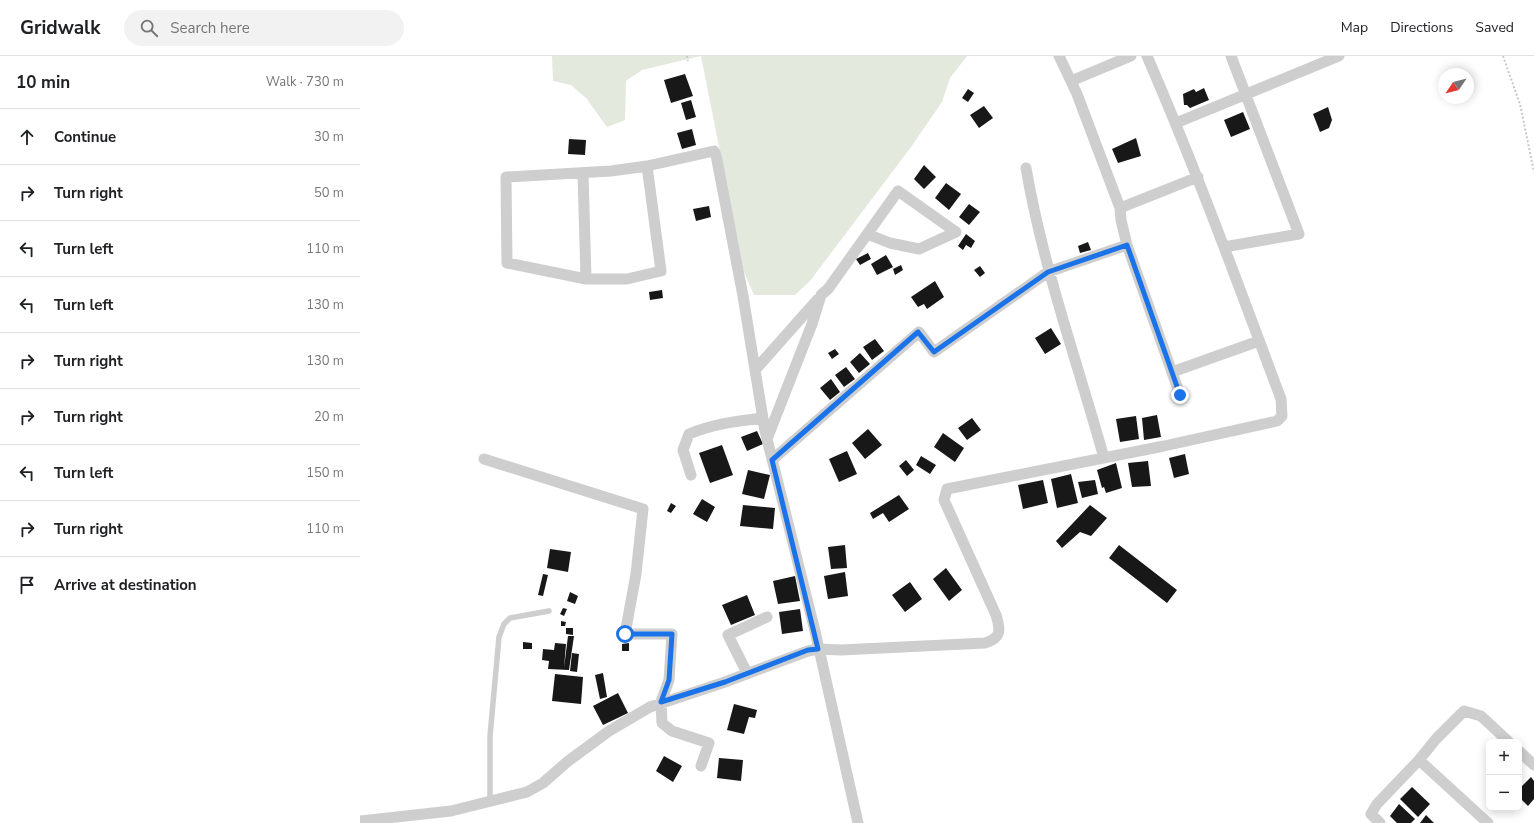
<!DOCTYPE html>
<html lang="en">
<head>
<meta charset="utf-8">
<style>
	body { margin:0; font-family:"Nunito Sans",sans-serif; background:#f2f2f2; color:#202124 }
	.controls { position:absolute; right:12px; bottom:12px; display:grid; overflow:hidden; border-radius:8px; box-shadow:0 2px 10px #0003 }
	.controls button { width:36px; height:36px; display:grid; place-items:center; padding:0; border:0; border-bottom:1px solid #e0e0e0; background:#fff; color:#202124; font:20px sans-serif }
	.compass { position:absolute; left:1078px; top:12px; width:36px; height:36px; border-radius:50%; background:#fff; box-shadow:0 2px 10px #0003; rotate:235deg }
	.stop { position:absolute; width:12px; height:12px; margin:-9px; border:3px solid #1a73e8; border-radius:50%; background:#fff }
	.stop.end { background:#1a73e8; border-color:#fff; box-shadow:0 1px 4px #0008 }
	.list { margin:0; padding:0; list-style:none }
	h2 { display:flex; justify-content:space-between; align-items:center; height:52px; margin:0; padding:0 16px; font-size:17px }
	h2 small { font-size:13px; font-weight:400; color:#757577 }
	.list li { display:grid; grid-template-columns:26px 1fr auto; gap:12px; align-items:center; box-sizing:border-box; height:56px; padding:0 16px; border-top:1px solid #e0e0e0 }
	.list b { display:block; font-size:15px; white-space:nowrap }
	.list em { font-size:13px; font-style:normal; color:#757577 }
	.icon { flex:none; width:22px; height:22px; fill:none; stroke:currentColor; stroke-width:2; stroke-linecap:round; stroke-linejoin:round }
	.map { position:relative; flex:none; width:1174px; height:767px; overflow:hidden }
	header { display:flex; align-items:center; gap:24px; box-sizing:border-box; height:56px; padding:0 20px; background:#fff; border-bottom:1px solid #e0e0e0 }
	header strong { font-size:19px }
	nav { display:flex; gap:22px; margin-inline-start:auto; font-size:14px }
	.search { width:280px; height:36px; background:#f2f2f2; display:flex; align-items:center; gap:10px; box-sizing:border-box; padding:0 14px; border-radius:22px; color:#757577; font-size:15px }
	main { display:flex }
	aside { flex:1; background:#fff }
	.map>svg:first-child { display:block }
	.green { fill:#e4e9dd }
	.building { fill:#181818 }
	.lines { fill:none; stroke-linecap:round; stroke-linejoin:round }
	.path { stroke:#c8c8c8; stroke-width:2; stroke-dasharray:2 2; stroke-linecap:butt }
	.lane { stroke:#cecece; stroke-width:5.5 }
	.street { stroke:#cecece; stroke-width:11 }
	.route { stroke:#1a73e8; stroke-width:5 }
</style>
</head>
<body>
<header>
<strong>Gridwalk</strong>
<div class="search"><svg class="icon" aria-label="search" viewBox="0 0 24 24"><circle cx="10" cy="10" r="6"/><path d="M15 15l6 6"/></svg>Search here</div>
<nav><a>Map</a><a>Directions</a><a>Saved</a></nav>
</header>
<main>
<aside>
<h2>10 min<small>Walk · 730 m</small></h2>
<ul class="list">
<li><svg class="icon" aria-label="ahead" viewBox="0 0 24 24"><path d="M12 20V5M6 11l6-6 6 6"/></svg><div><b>Continue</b></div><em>30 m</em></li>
<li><svg class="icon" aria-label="right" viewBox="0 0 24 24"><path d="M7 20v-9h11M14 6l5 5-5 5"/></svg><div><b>Turn right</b></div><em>50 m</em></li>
<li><svg class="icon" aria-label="left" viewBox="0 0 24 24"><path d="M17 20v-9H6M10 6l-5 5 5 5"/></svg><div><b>Turn left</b></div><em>110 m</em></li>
<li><svg class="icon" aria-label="left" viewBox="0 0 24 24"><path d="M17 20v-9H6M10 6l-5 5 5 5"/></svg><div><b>Turn left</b></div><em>130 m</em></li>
<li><svg class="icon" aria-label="right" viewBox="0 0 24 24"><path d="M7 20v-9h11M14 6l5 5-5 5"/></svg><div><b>Turn right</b></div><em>130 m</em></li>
<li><svg class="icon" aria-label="right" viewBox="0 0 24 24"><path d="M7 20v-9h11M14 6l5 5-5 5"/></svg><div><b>Turn right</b></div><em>20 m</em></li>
<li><svg class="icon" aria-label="left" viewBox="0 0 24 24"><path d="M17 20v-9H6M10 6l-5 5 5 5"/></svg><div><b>Turn left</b></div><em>150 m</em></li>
<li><svg class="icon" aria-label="right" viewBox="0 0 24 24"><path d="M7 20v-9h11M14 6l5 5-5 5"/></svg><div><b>Turn right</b></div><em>110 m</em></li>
<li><svg class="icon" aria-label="arrive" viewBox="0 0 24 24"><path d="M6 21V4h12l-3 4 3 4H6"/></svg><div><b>Arrive at destination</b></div></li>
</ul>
</aside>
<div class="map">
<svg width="1174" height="767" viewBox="0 0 1174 767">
	<rect width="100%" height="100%" fill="#fff"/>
	<path class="green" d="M192,0H607L590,22L582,46L551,91L450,225L435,239H394L384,216L341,0L282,14L266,25L265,64L247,71L226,42L211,29L193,25Z"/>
	<path class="building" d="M325,18L333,40L311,47L304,24Z
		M844,32L849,44L830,52L827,49H824L823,38L834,33L836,36Z
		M608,33L614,37L608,46L602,42Z
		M331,44L336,61L326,64L321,47Z
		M624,50L633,62L619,72L610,59Z
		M968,51L972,64L969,72L960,76L953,58Z
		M883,56L890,73L871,81L864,64Z
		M332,73L336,89L322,93L317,77Z
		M776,82L781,100L758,107L752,93Z
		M209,83L226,84L225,99L208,98Z
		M564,109L576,121L564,133L554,123Z
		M586,127L601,138L589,154L575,142Z
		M609,148L620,156L609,169L599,161Z
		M349,150L351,161L336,165L333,153Z
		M606,178L615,185L611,192L606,189L603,194L598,190Z
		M728,186L731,194L720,197L718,190Z
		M508,197L511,203L500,209L496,203Z
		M526,199L533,211L517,219L511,208Z
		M541,209L543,214L535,219L533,213Z
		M620,210L625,217L620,221L614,214Z
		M575,225L584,241L567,253L564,248L558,251L551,241Z
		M302,234L303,242L290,244L289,236Z
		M691,272L701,288L685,298L675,282Z
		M515,283L524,295L512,304L503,291Z
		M475,293L479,298L472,303L468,297Z
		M500,297L510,308L499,317L490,306Z
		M486,311L495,323L484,331L475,319Z
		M471,323L480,336L470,344L460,332Z
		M797,359L801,381L784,384L782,362Z
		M776,360L779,383L760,386L756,363Z
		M612,362L621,374L607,384L598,372Z
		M508,373L522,389L505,403L492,387Z
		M397,375L403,388L387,395L381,381Z
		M583,377L604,392L595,406L574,391Z
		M362,389L373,419L350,427L339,397Z
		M487,395L497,418L479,426L469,403Z
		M825,398L829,418L814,422L809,402Z
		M561,400L576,409L570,418L556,409Z
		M546,404L554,414L547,420L539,410Z
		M788,405L791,430L772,431L768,407Z
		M756,407L762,432L746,437L744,431L742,432L737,414Z
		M388,414L410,419L404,443L382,438Z
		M711,418L718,447L697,452L691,423Z
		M683,424L688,447L663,453L658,429Z
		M735,424L738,438L722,442L718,426Z
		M539,439L549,453L529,466L523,457L513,463L510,457Z
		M342,443L355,451L347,466L333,458Z
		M311,447L316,450L311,457L307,455Z
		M383,449L415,452L413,473L380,470Z
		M730,449L747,462L731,480L720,476L702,492L696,485Z
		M485,489L487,512L471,513L468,491Z
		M759,489L817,534L807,547L749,502Z
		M190,493L211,496L208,516L187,512Z
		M586,512L602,534L589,545L573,523Z
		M485,516L488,540L468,543L464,520Z
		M183,518L188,519L183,540L178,539Z
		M435,520L440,545L418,548L413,525Z
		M550,526L562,543L545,556L532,539Z
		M210,536L218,540L215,548L207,545Z
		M387,539L395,559L371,569L362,549Z
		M203,552L207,553L204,560L200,558Z
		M440,553L443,575L422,578L419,556Z
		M201,565L206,566L205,570H201Z
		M206,572H213V579L206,578Z
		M208,580H214L209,614L188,613L189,605L182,604L183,593L194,594L195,587L206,588L204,612Z
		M163,586L172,587V593H163Z
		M269,587V595H262V588Z
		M212,597L219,598L217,616L210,615Z
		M243,617L247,641L240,643L235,619Z
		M195,618L223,621L221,648L192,645Z
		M258,637L268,657L243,669L233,650Z
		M374,648L397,654L395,662L389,661L384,678L367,674Z
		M304,700L322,710L313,726L296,715Z
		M359,702L383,704L381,725L357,722Z
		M1171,721L1174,725V743L1168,750L1159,741V733Z
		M1052,731L1070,748L1058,761L1040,743Z
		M1039,748L1055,763L1051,767H1037L1030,760Z
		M1066,759L1074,767H1060Z"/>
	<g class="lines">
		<path class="path" d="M327,0L328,5
			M1143,0L1160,48L1174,116"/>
		<path class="lane" d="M130,745V680L139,581L144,568L150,562L189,555"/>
		<path class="street" d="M699,0L717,38L760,152
			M711,25L771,0
			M816,67L979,0
			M666,112C683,211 717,305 744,402
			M223,117L226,223L147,207L146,121L251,115L287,110L354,95L356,99L383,240L405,375L455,575L498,767
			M767,189L761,164L760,152L838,121
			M864,191L939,178L871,0
			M226,223H267L301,215L287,110
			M395,314L458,243
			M812,316L899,285
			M407,383L452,268L461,239L468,233L538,135L596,176L559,193L530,187L507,178
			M124,403L283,453L276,518L265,578H312L309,624L301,646L302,667L312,675L349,687L341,710
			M412,404L559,276L574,296L688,216L767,189L820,339
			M331,419L323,394L329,378C353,368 377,365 403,362
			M387,617L368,579L407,561
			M1159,695L1174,709
			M1059,704L1128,767
			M0,765L91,755L167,736L183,727L207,706L249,675L290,651L365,626L448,595L458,593L481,594L625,587C641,582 641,575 636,559L584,444L587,433L804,390L917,365L922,360L921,343C878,228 836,113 787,0
			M1020,767L1011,758L1017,748L1059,704L1076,683L1104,655L1121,660L1149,686"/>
	</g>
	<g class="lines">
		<path class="route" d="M265,578H312L309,624L301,646L365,626L448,594L458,593L412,404L558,276L574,296L688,216L767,189L820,339"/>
	</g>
</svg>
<div class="controls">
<button>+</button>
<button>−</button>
</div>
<svg class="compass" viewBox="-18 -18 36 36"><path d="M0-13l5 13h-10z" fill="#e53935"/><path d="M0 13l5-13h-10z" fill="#757577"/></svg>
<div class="stop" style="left:265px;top:578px"></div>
<div class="stop end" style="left:820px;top:339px"></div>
</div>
</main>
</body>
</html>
